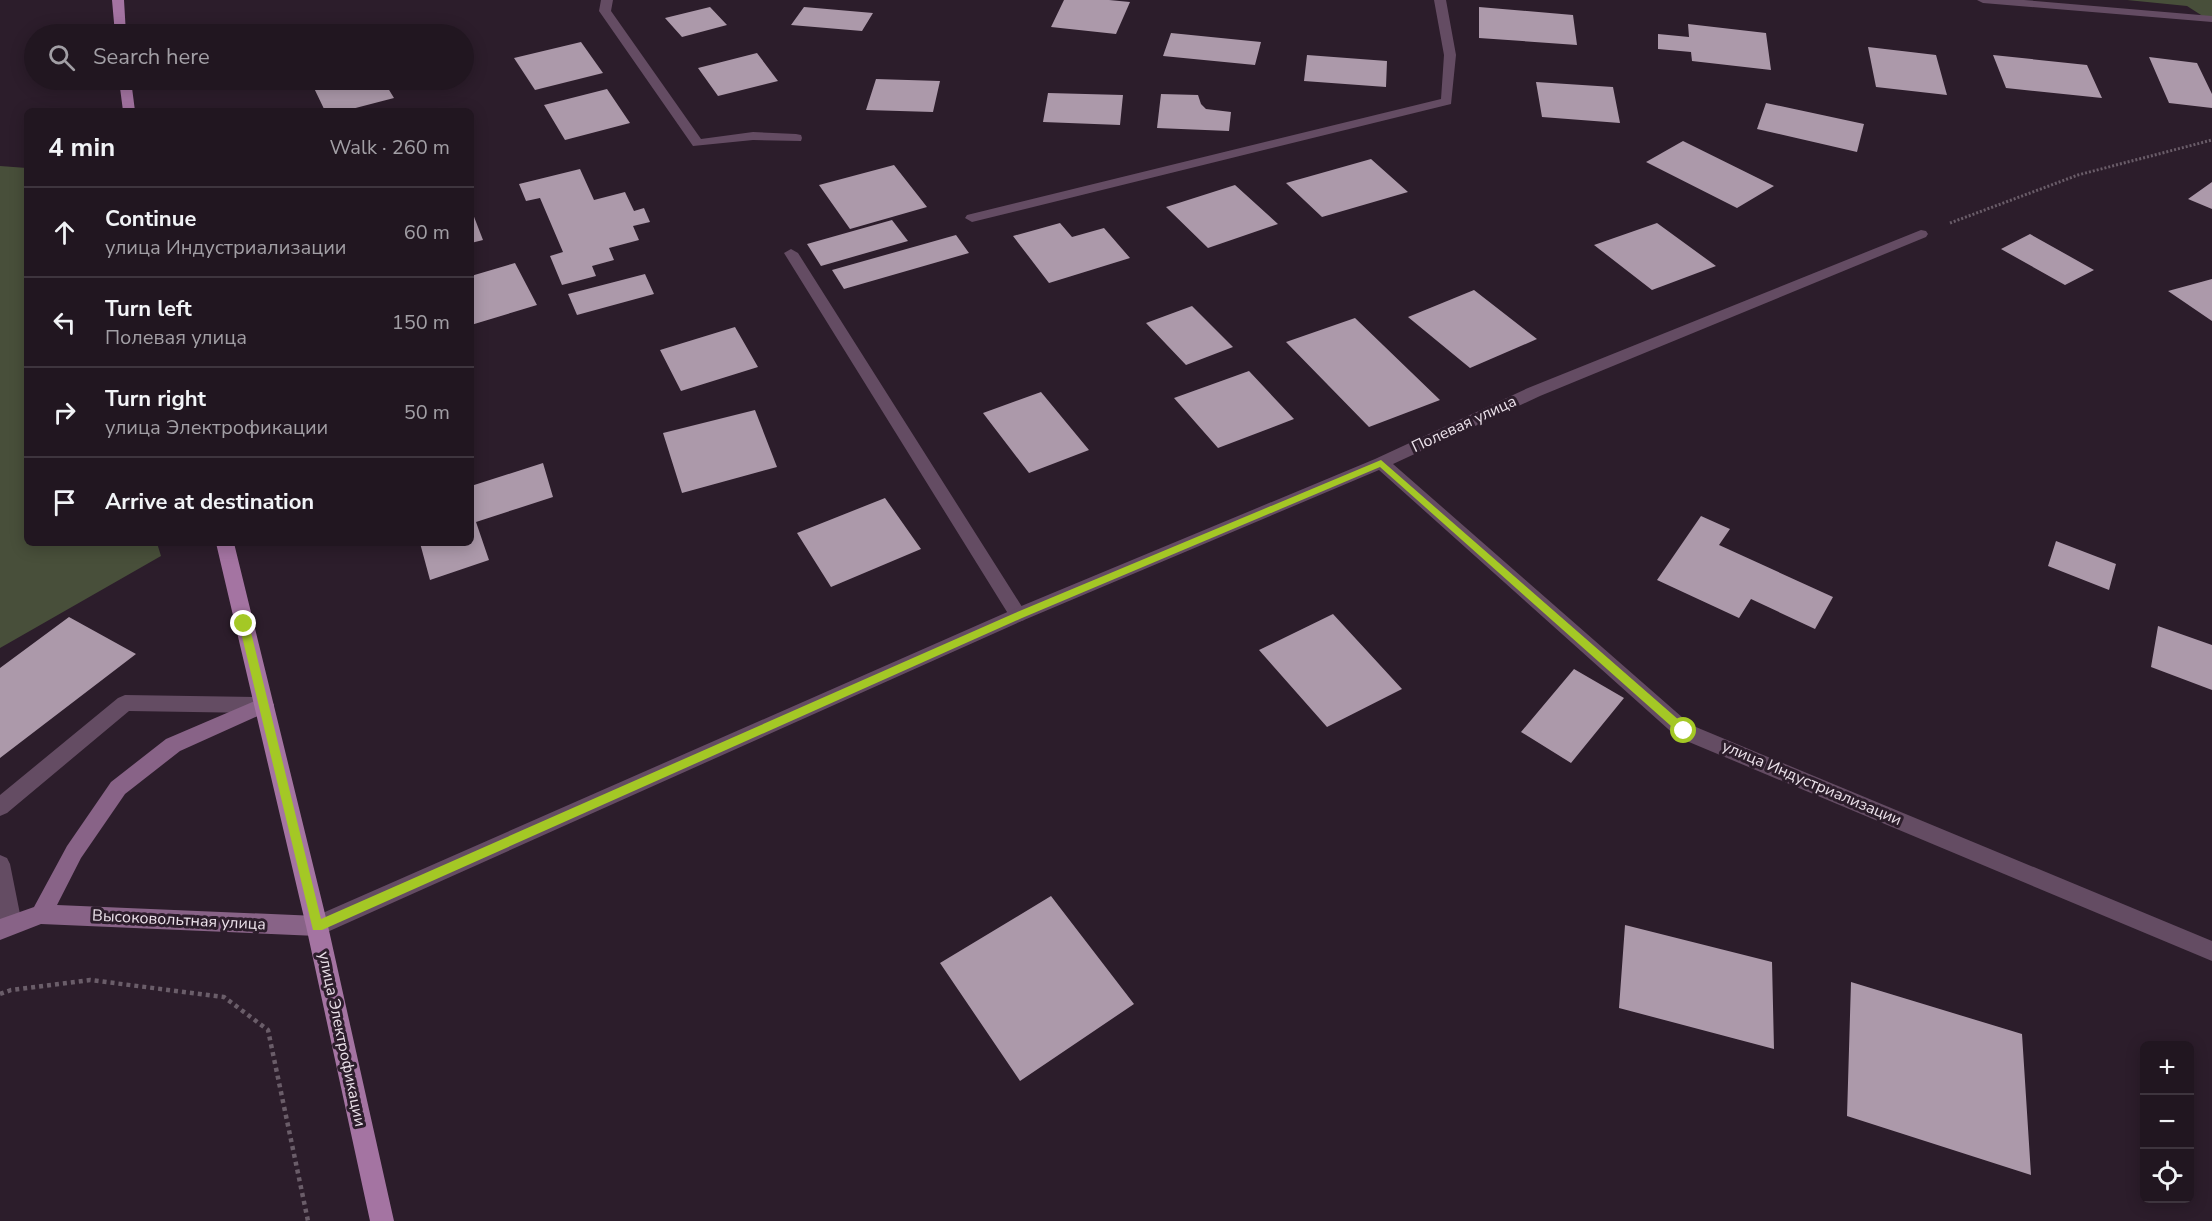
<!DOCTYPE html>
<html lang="en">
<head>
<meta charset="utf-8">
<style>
	body { margin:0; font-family:"Nunito Sans",sans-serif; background:#291f29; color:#f1f3f6 }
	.controls { position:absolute; right:18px; bottom:18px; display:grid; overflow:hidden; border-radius:9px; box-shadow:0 3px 15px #0003 }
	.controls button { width:54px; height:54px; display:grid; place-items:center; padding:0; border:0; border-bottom:2px solid #3e353e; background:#211620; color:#f1f3f6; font:30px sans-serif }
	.stop { position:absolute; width:18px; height:18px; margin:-14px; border:4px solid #a4c825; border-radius:50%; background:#fff }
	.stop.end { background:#a4c825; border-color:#fff; box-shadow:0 2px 6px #0008 }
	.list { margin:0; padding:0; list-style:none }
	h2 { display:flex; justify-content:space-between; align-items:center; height:78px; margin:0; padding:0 24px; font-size:26px }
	h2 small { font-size:20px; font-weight:400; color:#a29fa5 }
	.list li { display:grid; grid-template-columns:39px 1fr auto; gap:18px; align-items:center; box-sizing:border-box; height:90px; padding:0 24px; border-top:2px solid #3e353e }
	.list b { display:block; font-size:22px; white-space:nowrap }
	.list p { margin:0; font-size:20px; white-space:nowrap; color:#a29fa5 }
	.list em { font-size:20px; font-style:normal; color:#a29fa5 }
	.icon { flex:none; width:33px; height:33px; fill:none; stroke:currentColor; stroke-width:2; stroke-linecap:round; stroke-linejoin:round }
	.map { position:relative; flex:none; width:2212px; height:1221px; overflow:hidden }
	.search { position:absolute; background:#211620; box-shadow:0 3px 15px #0003; left:24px; top:24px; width:450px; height:66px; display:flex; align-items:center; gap:15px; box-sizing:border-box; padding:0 21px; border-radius:33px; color:#a29fa5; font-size:22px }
	.panel { position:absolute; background:#211620; box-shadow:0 3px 15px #0003; left:24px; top:108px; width:450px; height:438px; border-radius:9px }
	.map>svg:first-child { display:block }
	.green { fill:#484f3a }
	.building { fill:#ac99aa }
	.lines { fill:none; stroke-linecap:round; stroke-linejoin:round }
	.path-far1 { stroke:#6a5d69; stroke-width:3; stroke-dasharray:2 2; stroke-linecap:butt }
	.path { stroke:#6a5d69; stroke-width:4.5; stroke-dasharray:4 4; stroke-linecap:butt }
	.lane { fill:#644c63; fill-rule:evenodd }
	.street { fill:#644c63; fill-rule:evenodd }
	.secondary { fill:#886387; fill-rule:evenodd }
	.primary { fill:#a474a2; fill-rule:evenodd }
	.route { fill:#a4c825 }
	.labels { text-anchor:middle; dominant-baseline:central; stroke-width:6; stroke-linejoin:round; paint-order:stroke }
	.street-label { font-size:16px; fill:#ebe1ea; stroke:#2c1d2b }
</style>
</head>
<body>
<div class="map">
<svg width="2212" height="1221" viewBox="0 0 2212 1221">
	<rect width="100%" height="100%" fill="#2c1d2b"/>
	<path class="green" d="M2127,0H2212V22L2187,6Z
		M0,166L27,168V543H157L161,556L0,648Z"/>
	<path class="building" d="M1064,0H1109L1130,2L1116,34L1051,27Z
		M710,7L727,25L682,37L665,18Z
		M804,7L873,13L862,31L791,25Z
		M1479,7L1573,15L1577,45L1479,38Z
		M1688,24L1766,33L1771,70L1692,61L1691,52L1658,49V34L1689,37Z
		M1171,33L1261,42L1255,65L1163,56Z
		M581,42L603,73L535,90L514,58Z
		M1868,47L1936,55L1947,95L1876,87Z
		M757,53L778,81L718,96L698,68Z
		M1307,55L1387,61L1386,87L1304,81Z
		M1993,55L2087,65L2102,98L2006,88Z
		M2149,57L2197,63L2212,94V108L2169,103Z
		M876,79L940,81L933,112L866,110Z
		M339,80H383L394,98L344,111H325L313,86Z
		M1536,82L1613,87L1620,123L1542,117Z
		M607,89L630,123L565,140L544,105Z
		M1048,93L1123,95L1120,125L1043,122Z
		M1161,94L1198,95L1201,104L1206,109L1231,112L1229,131L1157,128Z
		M1766,103L1864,124L1857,152L1757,129Z
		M1683,141L1774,186L1737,208L1646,162Z
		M1371,159L1408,192L1322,217L1286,183Z
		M894,165L927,207L850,229L819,185Z
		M580,169L594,200L625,192L634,211L644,208L650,222L633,226L639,240L609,248L614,260L592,266L596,276L562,285L550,256L563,252L540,198L526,201L519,184Z
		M2212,182V209L2188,199Z
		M1235,185L1278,224L1208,248L1166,207Z
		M471,209L483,240L471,243Z
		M892,220L908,241L821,266L807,244Z
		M1060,223L1072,237L1104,228L1130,258L1049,283L1013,236Z
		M1657,223L1716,266L1652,290L1594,245Z
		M2030,234L2094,270L2065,285L2001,249Z
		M956,235L969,253L844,289L832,270Z
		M515,263L537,305L471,325V276Z
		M645,274L654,294L577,315L568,294Z
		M2212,279V321L2168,291Z
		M1474,290L1537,339L1470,368L1408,317Z
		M1192,306L1233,347L1186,365L1146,323Z
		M1355,318L1440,400L1369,427L1286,342Z
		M735,327L758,367L681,391L660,350Z
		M1249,371L1294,419L1218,448L1174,398Z
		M1041,392L1089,450L1029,473L983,413Z
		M755,410L777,467L682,493L663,433Z
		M543,463L553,497L476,522L489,560L430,580L420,543H471V486Z
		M885,498L921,549L831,587L797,533Z
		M1701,516L1730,529L1719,545L1833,597L1815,629L1751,599L1739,618L1657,580Z
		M2056,541L2116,564L2109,590L2048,566Z
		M1333,614L1402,689L1327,727L1259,650Z
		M69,617L136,654L0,758V668Z
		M2158,626L2212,645V690L2151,667Z
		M1574,669L1624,698L1571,763L1521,732Z
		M1051,896L1134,1004L1020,1081L940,963Z
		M1625,925L1772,962L1774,1049L1619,1008Z
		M1851,982L2022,1034L2031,1175L1847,1116Z"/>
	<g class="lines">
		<path class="path-far1" d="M1950,223L2078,175L2212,140"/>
		<path class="path" d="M0,994L11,990L90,980L224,997L268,1030L308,1221"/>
		<path class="lane" d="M601,0H613L611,11L701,139L753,132L796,134L801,135L802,138L801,141L753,140L693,146L599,11Z
			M1434,0H1446L1456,55L1451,104L972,222L965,218L967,215L1441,99L1444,55Z
			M791,249L798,253L1024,610L1027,615L1024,620L1018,622L1012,620L784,253Z
			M125,695L264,697L271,700L274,705L271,710L264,713L129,711L7,813L0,816V795L118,698Z
			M0,855L7,858L10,864L22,924L19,931L11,934L3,931L0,923Z"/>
		<path class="street" d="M1977,0H2024L2212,16V22L1983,3Z
			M1921,230L1926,231L1928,234L1926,237L1540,396L1393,464L1691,725L2212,941V961L1677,737L1379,470L1024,620L325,933L317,936L309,933L306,926L309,919L1012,610L1375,459L1528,388Z"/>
		<path class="secondary" d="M264,697L271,700L274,705L271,710L180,751L125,794L81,858L57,905L317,916L325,919L328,926L325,933L317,936L41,924L0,940V919L34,907L67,846L111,782L166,739Z"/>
		<path class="primary" d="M112,0H124L126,34H115Z
			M119,80H131L135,111H123Z
			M216,543H234L328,926L394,1221H370L306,926Z"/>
	</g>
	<path class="route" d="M1381,460L1688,728V734H1680L1380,467L1022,618L322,930H313L312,926L239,624L241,621H248L249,624L321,919L1015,613Z"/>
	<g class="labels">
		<g class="street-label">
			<text transform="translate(1464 424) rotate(-25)">Полевая улица</text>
			<text transform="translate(1812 783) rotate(23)">улица Индустриализации</text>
			<text transform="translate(179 920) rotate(3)">Высоковольтная улица</text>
			<text transform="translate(342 1039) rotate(78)">улица Электрофикации</text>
		</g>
	</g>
</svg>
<div class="controls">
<button>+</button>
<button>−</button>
<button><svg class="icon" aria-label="locate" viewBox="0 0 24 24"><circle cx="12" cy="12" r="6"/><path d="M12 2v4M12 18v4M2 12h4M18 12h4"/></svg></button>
</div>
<div class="stop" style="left:1684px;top:731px"></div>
<div class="stop end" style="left:244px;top:624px"></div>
<div class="search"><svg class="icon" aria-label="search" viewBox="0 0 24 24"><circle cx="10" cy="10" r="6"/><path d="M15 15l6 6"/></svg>Search here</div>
<section class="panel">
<h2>4 min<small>Walk · 260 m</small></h2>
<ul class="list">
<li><svg class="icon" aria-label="ahead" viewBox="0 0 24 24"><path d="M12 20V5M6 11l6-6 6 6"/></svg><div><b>Continue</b><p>улица Индустриализации</p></div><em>60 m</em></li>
<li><svg class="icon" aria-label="left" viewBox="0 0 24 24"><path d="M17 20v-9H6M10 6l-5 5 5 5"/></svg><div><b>Turn left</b><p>Полевая улица</p></div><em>150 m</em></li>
<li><svg class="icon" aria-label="right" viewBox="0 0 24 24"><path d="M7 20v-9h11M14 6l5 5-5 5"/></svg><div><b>Turn right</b><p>улица Электрофикации</p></div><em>50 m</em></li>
<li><svg class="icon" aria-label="arrive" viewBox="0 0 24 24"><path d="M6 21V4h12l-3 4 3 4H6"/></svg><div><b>Arrive at destination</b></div></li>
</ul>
</section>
</div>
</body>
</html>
